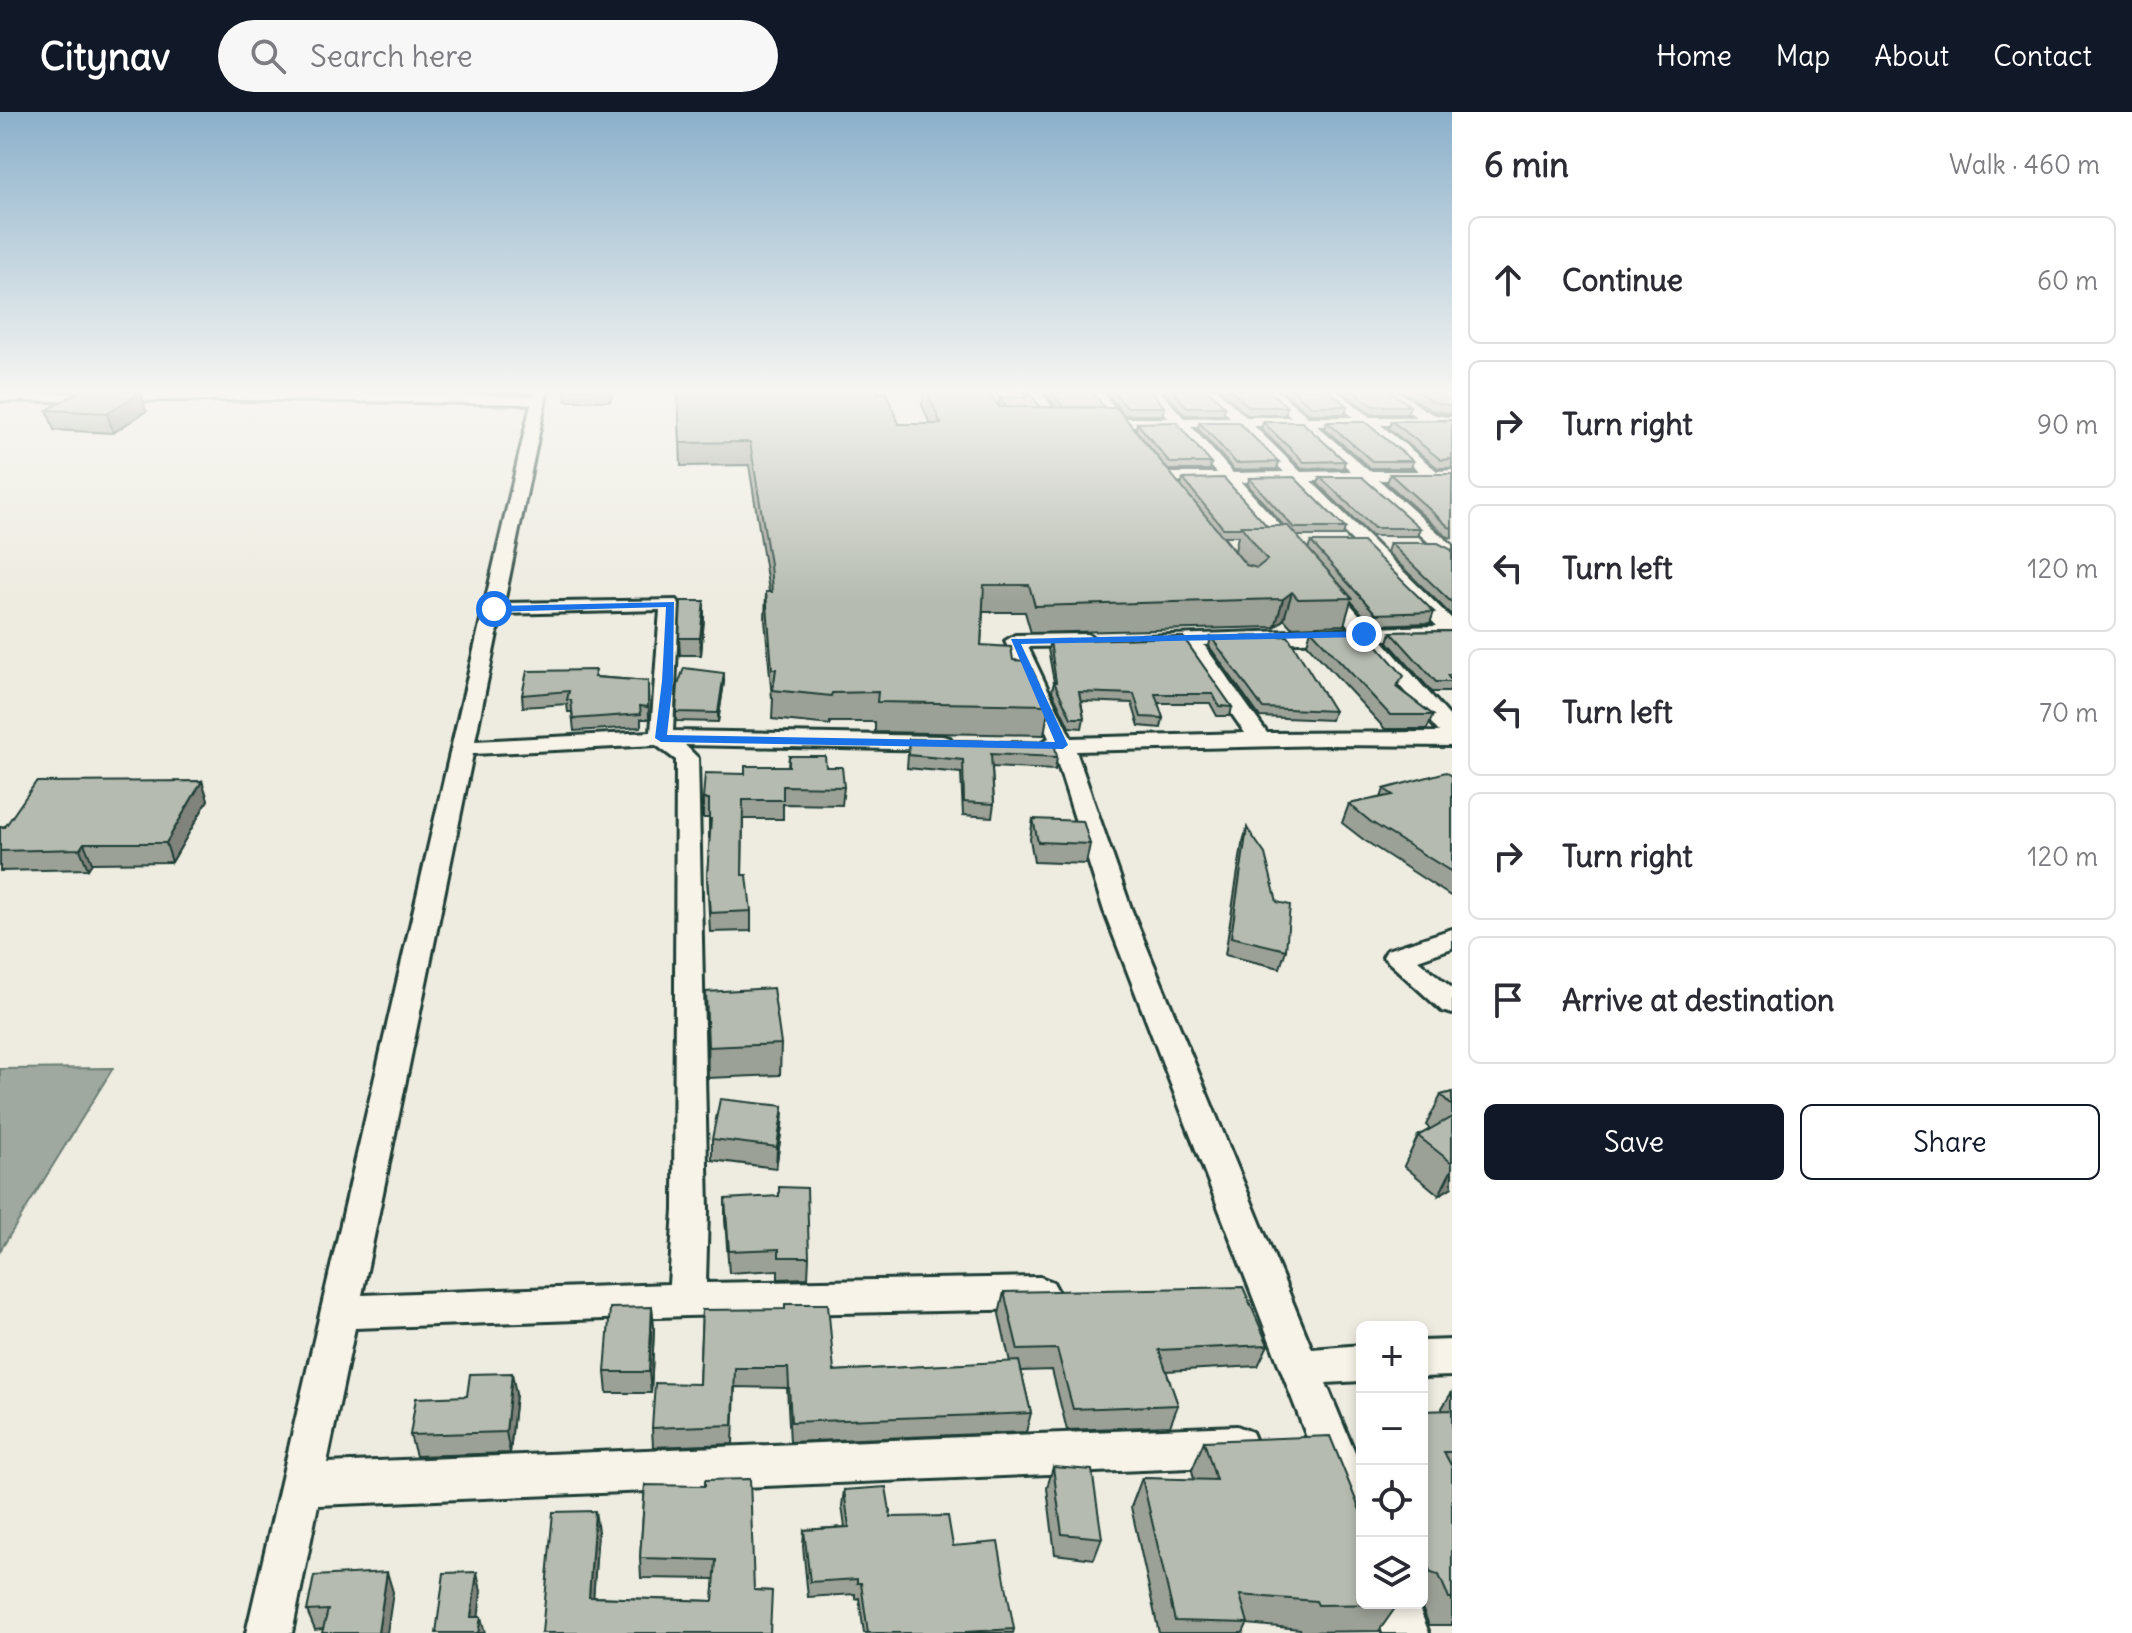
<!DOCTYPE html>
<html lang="en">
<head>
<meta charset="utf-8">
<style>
	body { margin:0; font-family:Delius,sans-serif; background:#f7f7f7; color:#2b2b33 }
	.controls { position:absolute; right:24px; bottom:24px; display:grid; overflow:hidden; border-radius:12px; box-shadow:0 4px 12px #0003 }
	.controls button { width:72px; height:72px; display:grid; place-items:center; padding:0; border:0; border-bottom:2px solid #e1e1e2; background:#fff; color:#2b2b33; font:40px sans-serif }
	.stop { position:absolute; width:24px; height:24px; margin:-18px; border:6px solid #1a73e8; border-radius:50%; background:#fff }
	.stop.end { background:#1a73e8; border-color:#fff; box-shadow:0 2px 8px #0008 }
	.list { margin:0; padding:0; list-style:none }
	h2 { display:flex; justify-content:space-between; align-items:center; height:104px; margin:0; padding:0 32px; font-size:34px }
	h2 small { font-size:26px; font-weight:400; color:#7c7c81 }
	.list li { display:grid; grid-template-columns:52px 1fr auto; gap:24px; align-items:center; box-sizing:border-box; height:128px; margin:0 16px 16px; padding:0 16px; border:2px solid #e1e1e2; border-radius:12px }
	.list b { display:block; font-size:30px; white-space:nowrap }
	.list em { font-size:26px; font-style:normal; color:#7c7c81 }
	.actions { display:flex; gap:16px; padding:24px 32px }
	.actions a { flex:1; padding:18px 0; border:2px solid #111827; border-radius:12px; text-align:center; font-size:28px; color:#111827 }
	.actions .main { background:#111827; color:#fff }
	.icon { flex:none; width:44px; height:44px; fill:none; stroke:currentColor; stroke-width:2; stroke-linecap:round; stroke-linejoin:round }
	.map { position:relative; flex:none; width:1452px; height:1521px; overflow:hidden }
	header { display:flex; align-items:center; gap:48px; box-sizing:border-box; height:112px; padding:0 40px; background:#111827; color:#fff }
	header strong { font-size:38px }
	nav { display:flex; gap:44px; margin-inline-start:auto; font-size:28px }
	.search { width:560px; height:72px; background:#f7f7f7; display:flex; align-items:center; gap:20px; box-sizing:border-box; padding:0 28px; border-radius:44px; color:#7c7c81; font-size:30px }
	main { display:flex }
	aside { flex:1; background:#fff }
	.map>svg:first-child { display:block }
	.water { fill:#9fa99f; stroke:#6c7e74; stroke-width:2 }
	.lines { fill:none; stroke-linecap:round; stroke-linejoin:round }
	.minor-casing { stroke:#1f3d34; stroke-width:6 }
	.minor { fill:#f7f3e8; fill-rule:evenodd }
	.wall { fill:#9ca197; stroke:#1f3d34; stroke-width:2; fill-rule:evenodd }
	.shaded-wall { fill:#7f837b; stroke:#1f3d34; stroke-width:2 }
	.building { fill:#b5bbb0; stroke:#1f3d34; stroke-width:2 }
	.route { fill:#1a73e8 }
</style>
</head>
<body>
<header>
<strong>Citynav</strong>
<div class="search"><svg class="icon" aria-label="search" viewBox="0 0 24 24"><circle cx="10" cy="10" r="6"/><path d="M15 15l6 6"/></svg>Search here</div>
<nav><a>Home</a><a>Map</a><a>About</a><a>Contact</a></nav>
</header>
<main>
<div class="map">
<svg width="1452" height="1521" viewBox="0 0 1452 1521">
	<rect width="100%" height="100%" fill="#eeece1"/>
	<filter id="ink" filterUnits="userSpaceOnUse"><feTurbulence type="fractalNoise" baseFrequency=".0125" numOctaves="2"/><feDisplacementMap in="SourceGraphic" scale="16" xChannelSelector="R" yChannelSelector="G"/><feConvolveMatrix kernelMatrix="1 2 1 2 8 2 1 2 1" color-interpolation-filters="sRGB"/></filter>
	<g filter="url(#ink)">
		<path class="water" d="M113,956L0,1139V957Z"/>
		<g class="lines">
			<g class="minor-casing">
				<path id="minor" d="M535,277H548L504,491L677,488L679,492L673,619L942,624L950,626L953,631L950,636L942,638L685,633L698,646L708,1098L706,1171L1040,1165L1053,1170L1059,1181L1053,1192L1040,1197L687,1204L355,1216L327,1351L1237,1314L1252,1320L1258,1334L1252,1348L1237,1354L318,1393L292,1521H246L531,292L281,288L4,289L0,288V282L281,280L533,284ZM660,498L651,620L475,629L501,502ZM656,633L676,648L674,1098L669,1172L362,1183L473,642Z
					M1026,277H1039L1063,310L1061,313H1051Z
					M1087,277H1100L1121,306H1169L1145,277H1158L1184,306L1230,305L1203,277H1216L1246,305H1291L1262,277H1276L1308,305H1353L1321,277H1335L1370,305H1416L1381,277C1413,277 1416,305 1452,305V313H1381L1437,359L1452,358V368H1379L1452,433V447L1446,446L1361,369H1311L1452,507V526L1382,528L1452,607V634L1326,633L1076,639L1132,799L1312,1237L1362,1233V1269L1326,1271L1362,1358V1433L1347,1426L1340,1411L1104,799L1054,640L1041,638L1038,633L1049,626L1005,529L1015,523L1087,522L1097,528L1087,534L1028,535L1071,626L1245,621L1184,533L1143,532L1140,528L1143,524L1351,517L1316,475L1325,469L1332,471L1371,516L1437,514L1293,369L1241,370L1300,435L1303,439L1300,443H1288L1225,370L1158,369V363L1163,361H1217L1176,314H1128L1131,319L1124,323L1113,314L1087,313V307L1107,306ZM1363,313L1419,359H1369L1317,314ZM1191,314H1238L1284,360L1233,361ZM1254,314H1301L1351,359L1301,360ZM1361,528L1439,620L1267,621L1204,533Z
					M1452,817V836L1418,848L1452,876V902L1442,899L1383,845L1387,838Z
					M1452,1228V1264L1422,1265V1229Z
					M1371,1491H1417L1429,1521H1383Z"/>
			</g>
			<use href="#minor" class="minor"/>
		</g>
		<path class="wall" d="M565,277H615L610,289H566Z
			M678,277L878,281L899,312H930L922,293L924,277H986L999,295H1001L999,292V285H1026L1027,277L1040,295H1056L1043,277H1090L1104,296L1181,374L1183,367L1267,414H1284L1248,373L1249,366L1345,416L1343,424H1296L1308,437L1311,430L1434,500L1430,511L1372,513L1351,489L1344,513L1291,515L1284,507L1275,515L1031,521L1025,500H983L981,533L1013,548L1049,593L1044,623L875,620V610H830V613L772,607L773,586H772L765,508L766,480H769V479L749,353L681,354ZM1223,424H1238L1235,439Z
			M1104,277H1149L1164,295L1163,303H1124Z
			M1162,277H1207L1225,295L1223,303H1185Z
			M1220,277H1267L1287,295L1285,303H1247Z
			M1280,277H1327L1347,294L1345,302H1309Z
			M1340,277H1388L1410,294L1407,302H1371Z
			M1393,277H1452V302L1431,298L1402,279Z
			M47,298L146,299L113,321L54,318Z
			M1452,308V356H1438L1389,317L1392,309Z
			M1199,310L1279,350L1277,357L1234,358L1198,317Z
			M1263,310L1345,349L1343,356L1302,357L1261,317Z
			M1327,310L1413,349L1411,356H1370L1325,317Z
			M1137,311L1211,351L1210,358H1168L1136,318Z
			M1390,362H1452V426L1446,424L1387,371Z
			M1320,365L1420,416L1417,424H1371L1318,372Z
			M1390,431L1452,438V504L1387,440Z
			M704,506L701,543H680L679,526Z
			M1311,518L1399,577L1433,603L1427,617H1385L1307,532Z
			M1452,519V573L1449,580H1432L1388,530L1391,520Z
			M1183,525L1232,595L1230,604H1217L1210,591H1158L1163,606L1161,616L1139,614L1132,591L1081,589L1084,606L1082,616L1069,615L1052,579L1054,570L1048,537L1050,529Z
			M1211,525L1334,599L1331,608L1260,605L1209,534Z
			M596,565L648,569L649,607H641V615L574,619L572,600H568L567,592L523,595L522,583Z
			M724,570L718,610L676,609V600Z
			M909,627L1057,645L1055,658L992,655L994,692L992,705L963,703L961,661L907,656Z
			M789,644L826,655L844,675L842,693L783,692V707H743L742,763L751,799V819L710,820L707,764L710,726H709V706H703V687L745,662L788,654Z
			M1452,664V785L1364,728L1342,711L1349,692L1381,686L1384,677Z
			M202,669L208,688L172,750L92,751L88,757L0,759V715Z
			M1033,707L1090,732L1086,752L1034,750L1030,727Z
			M1247,716L1286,838L1280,856L1225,843L1242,733Z
			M706,880L781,932L780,963L708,966Z
			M1452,980V1075L1439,1083L1404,1054L1418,1024L1430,1017L1426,1013L1441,983Z
			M783,994L782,1015L776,1056L712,1048V1027Z
			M725,1087L809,1145L808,1166L778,1167V1158L729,1161L725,1108Z
			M1004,1180L1268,1233L1258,1254L1166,1259L1178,1293L1170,1314L1067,1318L1052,1258L1021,1259L1031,1301L1026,1320L790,1330L787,1276L735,1275L733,1332L653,1335L652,1316L699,1272L702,1198L834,1259L1010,1250L999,1202Z
			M652,1195L654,1217L651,1281H607L605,1260Z
			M1452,1280V1513H1429L1420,1491H1422V1299H1443L1442,1296Z
			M516,1282L510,1341L416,1344L410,1323Z
			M1362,1322V1340L1357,1330Z
			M1204,1329L1398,1492L1379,1519L1301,1520L1300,1517L1247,1512L1243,1521H1159L1131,1395L1142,1366L1194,1368L1192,1358Z
			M1053,1355L1102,1426L1094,1447L1055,1442L1047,1376Z
			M645,1373L754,1478L772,1479L542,1521L598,1419L593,1485L713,1489L715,1467L641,1466L640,1446Z
			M844,1378L891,1405L953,1434L1014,1517L1013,1521H864L859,1486L855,1487V1482L808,1485L803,1434L804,1418L845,1415L842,1394Z
			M393,1480L323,1517L315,1518L307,1499Z"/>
		<path class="shaded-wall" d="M609,277H615L610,289Z
			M141,280L146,299L113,321L107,301Z
			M1292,480L1284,507L1275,515L1283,487Z
			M704,489V506L701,543L700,526Z
			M724,561V570L718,610V601Z
			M202,669L208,688L172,750L166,731Z
			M84,731L92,751L88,757L80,737Z
			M783,994L782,1015L776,1056L777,1035Z
			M1452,1057V1075L1439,1083Z
			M652,1195L654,1217L651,1281L649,1260Z
			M512,1261L516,1282L510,1341L506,1320Z
			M595,1399L598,1419L592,1504L589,1485Z
			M387,1460L393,1480L387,1521H378Z
			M477,1460L481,1479L477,1521L471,1505Z
			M481,1505L485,1521H478Z"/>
		<path class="building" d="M84,277L141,280L107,301L47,298Z
			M678,277H877L878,281H886L899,312H941L926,277H986L999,295L1117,296L1246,453L1257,456L1267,448L1241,414H1288L1352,486L1298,487L1292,480L1283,487L1035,494L1029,473H984L981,533L1011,535L1013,548L1028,549L1049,593L877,590L878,580L832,581L831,584L773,578L776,557H772L766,480H772L770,452L750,330L680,331Z
			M1027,277L1040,295H1006L999,285H1027Z
			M1049,277H1090L1104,295H1063Z
			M1111,277H1149L1164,295H1126Z
			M1170,277H1207L1225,295H1187Z
			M1230,277H1267L1287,295H1249Z
			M1291,277H1327L1347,294H1311Z
			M1351,277H1388L1410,294H1373Z
			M1413,277H1452V294L1434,290Z
			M1452,308V347L1441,348L1392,309Z
			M1176,310L1211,351H1170L1137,311Z
			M1199,310H1238L1279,350L1236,351Z
			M1263,310H1302L1345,349L1304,350Z
			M1327,310H1365L1413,349H1372Z
			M1390,362H1452V416L1449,415Z
			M1294,365L1345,416H1294L1249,366Z
			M1320,365H1362L1420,416H1374Z
			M1224,366L1267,414H1241L1240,416H1223L1183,367Z
			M1311,430H1363L1434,500L1376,502Z
			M1390,431H1438L1452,438V491Z
			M681,489H704L700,526H679Z
			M1363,517L1404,564L1396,575L1433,603H1390L1311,518Z
			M1452,519V563H1447L1452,570H1436L1391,520Z
			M1288,524L1334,599L1263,596L1211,525Z
			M1183,525L1232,595L1219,594L1213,582H1155L1163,606L1141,605L1134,582L1079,580L1084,606H1071L1054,570H1056L1050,529Z
			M684,556L724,561L718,601L676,600L678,573Z
			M596,558L594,565L648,569V595L640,594L641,602L573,607L571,588H567L569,579L522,583L527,559Z
			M909,627L1054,630L1057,645L991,642L994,692L964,690L963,648L908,643Z
			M789,644H825L826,655H842L844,675L783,674V688H743L742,763H747L751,799L710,801L707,764L711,707H709V687H703L705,661L745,662V654H789Z
			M1446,660L1452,664V760L1371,710L1349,692L1393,683L1384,677Z
			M202,669L166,731H84L80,737L0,739V715H5L36,670Z
			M1033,707L1083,709L1090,732L1038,730Z
			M1247,716L1265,742L1277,790L1290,793L1286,838L1231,825Z
			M773,876L781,932L708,935L706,880Z
			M1452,980V994L1441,983Z
			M720,987L783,994L777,1035L712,1027Z
			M1452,1005V1051L1418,1024Z
			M779,1075L807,1076L809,1145H779V1137L729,1139L725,1087L779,1084Z
			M1243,1175L1268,1233L1159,1238L1178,1293L1073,1297L1057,1237L1018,1238L1004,1180Z
			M785,1192H828L834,1259L1019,1249L1031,1301L791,1310L788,1256H735L733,1313L652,1316L655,1271L699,1272L702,1198L785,1197Z
			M652,1195L649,1260H605L610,1196Z
			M512,1261L506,1320L410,1323L416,1286L467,1284L470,1262Z
			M1452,1298V1340H1444L1452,1355V1486H1449L1439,1463L1431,1461L1422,1440V1299Z
			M1330,1324L1362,1403V1491L1398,1492L1318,1493L1316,1489L1240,1483L1248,1511L1175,1509L1142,1366L1216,1368L1204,1329Z
			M1053,1355L1092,1358L1102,1426L1062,1422Z
			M750,1367L754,1478L772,1479L770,1521H542L553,1400L595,1399L589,1485L713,1489L716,1448L640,1446L645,1373L705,1374V1368Z
			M886,1375L891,1405L948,1404L953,1434L998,1430L1014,1517L966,1520V1521H868L861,1471H857V1467L810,1470L804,1418L849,1415L844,1378Z
			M387,1460L378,1521H322L328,1498L307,1499L314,1464Z
			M477,1460L471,1505H481L478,1521H436L444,1461Z"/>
	</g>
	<linearGradient id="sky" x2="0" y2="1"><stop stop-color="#8bb0cb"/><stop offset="0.57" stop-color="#f7f6f2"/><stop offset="1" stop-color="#f7f6f2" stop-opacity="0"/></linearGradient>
	<rect width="1452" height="490" fill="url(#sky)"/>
	<path class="route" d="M674,490L673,569L667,623L1055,630L1011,527L1364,519L1369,522L1364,525L1021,532L1068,633L1063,637L661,630L655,626L662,569L666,495L494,500L489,497L494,494Z"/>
</svg>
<div class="controls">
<button>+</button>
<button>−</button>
<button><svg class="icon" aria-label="locate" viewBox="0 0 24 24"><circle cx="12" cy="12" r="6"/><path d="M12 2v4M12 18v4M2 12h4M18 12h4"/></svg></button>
<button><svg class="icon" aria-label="layers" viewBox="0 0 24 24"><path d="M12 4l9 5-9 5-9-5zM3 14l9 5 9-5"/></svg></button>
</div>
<div class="stop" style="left:494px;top:497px"></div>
<div class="stop end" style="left:1364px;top:522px"></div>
</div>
<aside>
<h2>6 min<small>Walk · 460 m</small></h2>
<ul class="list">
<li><svg class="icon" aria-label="ahead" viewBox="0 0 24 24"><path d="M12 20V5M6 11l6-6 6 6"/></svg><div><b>Continue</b></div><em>60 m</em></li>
<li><svg class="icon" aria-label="right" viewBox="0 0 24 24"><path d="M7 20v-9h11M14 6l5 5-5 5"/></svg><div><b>Turn right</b></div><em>90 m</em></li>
<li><svg class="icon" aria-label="left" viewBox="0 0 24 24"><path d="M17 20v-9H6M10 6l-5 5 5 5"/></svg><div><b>Turn left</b></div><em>120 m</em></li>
<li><svg class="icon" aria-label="left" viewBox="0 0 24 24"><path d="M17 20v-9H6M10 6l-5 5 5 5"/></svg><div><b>Turn left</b></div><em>70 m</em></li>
<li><svg class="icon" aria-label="right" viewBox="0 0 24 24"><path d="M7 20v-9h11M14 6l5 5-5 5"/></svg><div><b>Turn right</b></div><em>120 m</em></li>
<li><svg class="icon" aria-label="arrive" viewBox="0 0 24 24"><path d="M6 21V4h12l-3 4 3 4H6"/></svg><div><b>Arrive at destination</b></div></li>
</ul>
<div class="actions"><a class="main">Save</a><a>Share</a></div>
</aside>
</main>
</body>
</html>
